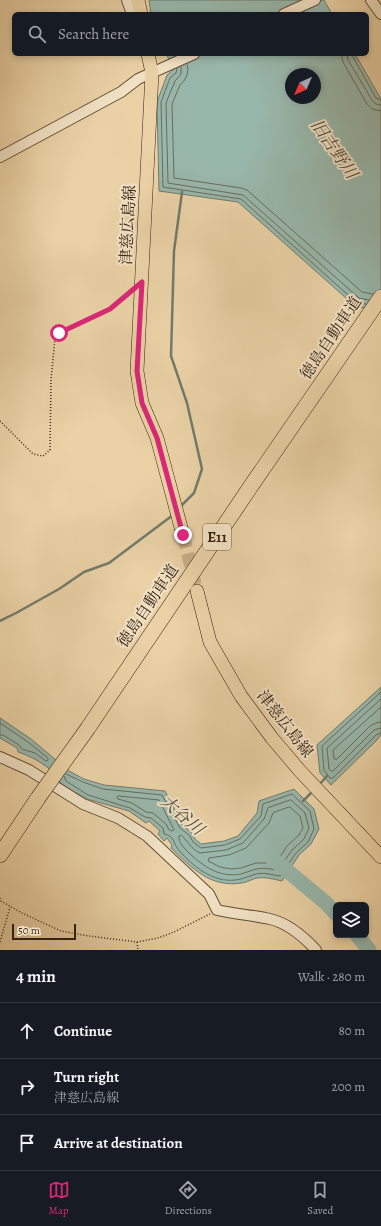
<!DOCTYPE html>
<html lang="en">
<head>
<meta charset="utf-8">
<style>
	body { margin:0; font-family:Alegreya,"Noto Serif JP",serif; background:#20242c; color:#f1f3f6 }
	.controls { position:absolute; right:12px; bottom:12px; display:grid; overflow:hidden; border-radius:6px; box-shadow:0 2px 6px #0003 }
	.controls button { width:36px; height:36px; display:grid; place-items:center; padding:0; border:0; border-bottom:1px solid #363941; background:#171b24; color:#f1f3f6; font:20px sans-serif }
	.compass { position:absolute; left:285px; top:68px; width:36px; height:36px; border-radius:50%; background:#171b24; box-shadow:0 2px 6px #0003; rotate:224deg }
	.scale { position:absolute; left:12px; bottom:10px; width:64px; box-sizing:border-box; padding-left:4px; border:2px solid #392311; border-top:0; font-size:11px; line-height:14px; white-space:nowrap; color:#392311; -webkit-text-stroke:3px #f1e2c5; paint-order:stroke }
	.stop { position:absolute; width:12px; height:12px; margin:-9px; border:3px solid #db2777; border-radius:50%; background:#fff }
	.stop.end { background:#db2777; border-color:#fff; box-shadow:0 1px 4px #0008 }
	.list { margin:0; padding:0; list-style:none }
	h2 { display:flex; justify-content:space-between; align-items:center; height:52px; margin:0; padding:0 16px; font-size:17px }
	h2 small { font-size:13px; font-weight:400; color:#9ea1a6 }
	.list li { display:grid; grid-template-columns:26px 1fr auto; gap:12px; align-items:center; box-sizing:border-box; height:56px; padding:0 16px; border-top:1px solid #363941 }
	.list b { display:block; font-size:15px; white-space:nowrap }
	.list p { margin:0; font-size:13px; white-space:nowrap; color:#9ea1a6 }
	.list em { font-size:13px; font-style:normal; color:#9ea1a6 }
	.icon { flex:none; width:22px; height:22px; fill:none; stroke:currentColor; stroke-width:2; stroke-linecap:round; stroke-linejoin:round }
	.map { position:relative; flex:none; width:381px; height:950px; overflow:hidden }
	.search { position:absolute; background:#171b24; box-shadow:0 2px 6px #0003; left:12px; right:12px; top:12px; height:44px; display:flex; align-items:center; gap:10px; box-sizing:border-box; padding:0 14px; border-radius:6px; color:#9ea1a6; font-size:15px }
	.sheet { height:220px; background:#171b24 }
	nav { display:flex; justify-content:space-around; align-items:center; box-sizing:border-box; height:56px; border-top:1px solid #363941; background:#171b24; font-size:11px; color:#9ea1a6 }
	nav a { display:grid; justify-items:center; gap:2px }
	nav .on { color:#db2777 }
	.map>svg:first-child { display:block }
	.water { fill:#98b7ab; stroke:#727c6d; fill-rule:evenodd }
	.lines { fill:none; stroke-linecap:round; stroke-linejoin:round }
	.shore { stroke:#686d5e; stroke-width:1 }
	.stream { stroke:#727c6d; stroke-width:2.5 }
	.river { stroke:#98b7ab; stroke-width:15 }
	.major-tunnel { stroke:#c7af88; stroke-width:13; stroke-dasharray:13 6; stroke-linecap:butt }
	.minor-casing { stroke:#654f36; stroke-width:12 }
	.major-casing { stroke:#392311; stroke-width:14 }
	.highway-casing { stroke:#392311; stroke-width:16 }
	.path { stroke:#392311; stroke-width:1.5; stroke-dasharray:1 2; stroke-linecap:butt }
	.minor { stroke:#f1e2c5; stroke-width:10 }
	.major { stroke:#ead2a6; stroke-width:13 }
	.highway { stroke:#ead2a6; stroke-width:15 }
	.highway-bridge-casing { stroke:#392311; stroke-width:16; stroke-linecap:butt }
	.highway-bridge { stroke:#ead2a6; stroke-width:15 }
	.route { stroke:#db2777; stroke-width:5 }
	.labels { text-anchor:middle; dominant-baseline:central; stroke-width:4; stroke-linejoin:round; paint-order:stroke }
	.shield { fill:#f1e2c5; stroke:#705c47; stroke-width:1 }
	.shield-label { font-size:15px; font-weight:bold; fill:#392311 }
	.street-label { font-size:16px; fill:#392311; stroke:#f1e2c5 }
	.water-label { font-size:17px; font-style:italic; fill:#514838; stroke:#f1e2c5 }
</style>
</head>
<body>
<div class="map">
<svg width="381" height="950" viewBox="0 0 381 950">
	<rect width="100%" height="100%" fill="#ead2a6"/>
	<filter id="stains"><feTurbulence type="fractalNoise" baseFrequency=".005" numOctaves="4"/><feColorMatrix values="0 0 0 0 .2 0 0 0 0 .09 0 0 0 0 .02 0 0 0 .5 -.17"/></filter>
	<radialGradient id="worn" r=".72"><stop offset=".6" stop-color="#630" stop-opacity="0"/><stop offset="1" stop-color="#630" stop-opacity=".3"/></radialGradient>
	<path class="water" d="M149,0H324L332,14H151Z
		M165,54H355L381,99V310L356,307L238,202L159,191L157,102L167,75L173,70L167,55ZM291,74H315V98H291Z
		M381,687V735L376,741L331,785L320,773L317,745Z
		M0,718L31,739L69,771L84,779L104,785L165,791L183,825L193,834L195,839L201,844L224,841L238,836L257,813L259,801L294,789L314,809L319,829L311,844L299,855L282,881C273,879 266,877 257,878C252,879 248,882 242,883C210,888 192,868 171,848L172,845L167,838L164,841L158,834L160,831L149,821L146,823L129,811L87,799L71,790L59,782L61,779C47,766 36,758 18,752L17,748L0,738Z"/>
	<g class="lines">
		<path class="shore" d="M341,54L343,62L367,104L372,109L381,111
			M347,54L348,60L372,100L376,104L381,105
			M352,54L353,57L376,98L381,100
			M187,64L188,69L187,75L184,81L180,85L172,104L174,178L241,188L247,190L362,292L373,294
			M181,66V74L175,81L166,103L168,183L243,195L359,298L369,300
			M177,68L176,73L170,78L161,102L163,187L241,199L357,303L366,304
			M381,692L322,746L324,770L330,778H333L376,735L381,733
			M381,699L327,748L329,769L331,771H333L374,730L381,728
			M381,707L333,750L334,759H337L370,726L376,723L381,722
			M0,723L28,742L48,758V760L46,761L35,753L22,749L19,745L3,735H0
			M64,776L66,781L88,795L130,808L145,817L151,818L163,828L164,834C175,836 173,843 178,849C187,860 202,874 217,878C225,881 236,881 244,878C248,877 252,875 256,874C264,872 272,875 280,876L296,853L308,842L314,829L310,811L292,794L263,804L261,816L240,839L225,845L201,848L193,842L190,836L180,828L162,795L103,789L83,782L66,774
			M119,796L159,800L174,830L172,831L169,830L166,824L153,813L146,812L132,803L118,799L117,797Z
			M291,800L305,813L309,828L304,839L292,850L278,870C270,869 261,867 253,870C249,871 245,873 241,874C220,878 204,867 189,853C184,848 178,842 179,836L181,835C188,841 191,849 200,853L226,850L243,843L264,819L268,808Z
			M290,807L300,816L303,828L299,835L287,846L276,863H256L241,868L231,869L220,867L208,861L209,858L229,855L246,848L269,823L273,813Z"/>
		<path class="stream" d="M180,507L194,493L202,469L187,403L171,356L174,251L182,192
			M0,621L16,613L59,589L84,572L109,563L173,515
			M318,786L327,776
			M303,801L313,791"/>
		<path class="river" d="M273,860L278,863L326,903L336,914
			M357,935L369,950"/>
		<path class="major-tunnel" d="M183,535L197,591"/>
		<g class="minor-casing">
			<path id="minor" d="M127,0L132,14
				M371,0L381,14
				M284,14L315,0
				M0,157L121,92L138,79L194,54
				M0,757L29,770L83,804L118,818L147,836L209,894L217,910C234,914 252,915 270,919C287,923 304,937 316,950"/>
		</g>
		<g class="major-casing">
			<path id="major" d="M138,0L141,14
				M148,54L152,73L137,371L142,403L157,438L183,535
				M197,591L210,642L241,696L272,738L300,771L381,857"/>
		</g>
		<g class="highway-casing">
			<path id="highway" d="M88,728L253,483L381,297
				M0,855L38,798"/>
		</g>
		<path class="path" d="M0,421L33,454L43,456L50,450L51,380L55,338L59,333L110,309L130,292
			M0,898L1,901L22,913L61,931L89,936L137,942L158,938L174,932L210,914
			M0,942L10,907
			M137,942L138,950"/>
		<use href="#minor" class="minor"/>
		<use href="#major" class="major"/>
		<use href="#highway" class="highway"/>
		<g class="highway-bridge-casing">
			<path id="highway-bridge" d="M38,798L88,728"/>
		</g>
		<use href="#highway-bridge" class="highway-bridge"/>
	</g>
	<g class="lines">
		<path class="route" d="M59,333L110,309L142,282L137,371L142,403L157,438L183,535"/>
	</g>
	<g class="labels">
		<rect class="shield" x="203" y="524" width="28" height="26" rx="3"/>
		<g class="shield-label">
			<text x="217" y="537">E11</text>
		</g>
		<g class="street-label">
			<text transform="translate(128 225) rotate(-87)">津慈広島線</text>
			<text transform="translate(331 338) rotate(-56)">徳島自動車道</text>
			<text transform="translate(148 606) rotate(-56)">徳島自動車道</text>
			<text transform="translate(285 724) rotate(52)">津慈広島線</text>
		</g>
		<g class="water-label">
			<text transform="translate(334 149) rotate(55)">旧吉野川</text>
			<text transform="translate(182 815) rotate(41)">大谷川</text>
		</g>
	</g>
	<rect width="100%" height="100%" filter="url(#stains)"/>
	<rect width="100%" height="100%" fill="url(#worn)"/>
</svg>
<div class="controls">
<button><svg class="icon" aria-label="layers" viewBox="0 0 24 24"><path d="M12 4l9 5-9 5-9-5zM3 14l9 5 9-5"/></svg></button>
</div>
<svg class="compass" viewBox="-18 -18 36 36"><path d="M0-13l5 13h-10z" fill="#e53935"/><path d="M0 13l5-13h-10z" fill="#9ea1a6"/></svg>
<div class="scale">50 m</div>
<div class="stop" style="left:59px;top:333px"></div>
<div class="stop end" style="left:183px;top:535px"></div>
<div class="search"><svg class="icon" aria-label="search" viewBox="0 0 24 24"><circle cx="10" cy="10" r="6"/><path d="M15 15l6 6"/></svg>Search here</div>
</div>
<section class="sheet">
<h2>4 min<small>Walk · 280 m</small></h2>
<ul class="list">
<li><svg class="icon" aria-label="ahead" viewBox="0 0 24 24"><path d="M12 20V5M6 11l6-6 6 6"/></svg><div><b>Continue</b></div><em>80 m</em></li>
<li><svg class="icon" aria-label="right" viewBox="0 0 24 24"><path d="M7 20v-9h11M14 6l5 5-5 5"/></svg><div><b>Turn right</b><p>津慈広島線</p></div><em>200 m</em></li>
<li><svg class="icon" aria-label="arrive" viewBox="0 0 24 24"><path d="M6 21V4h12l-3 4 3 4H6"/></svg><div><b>Arrive at destination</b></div></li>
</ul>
</section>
<nav>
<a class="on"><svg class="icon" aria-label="map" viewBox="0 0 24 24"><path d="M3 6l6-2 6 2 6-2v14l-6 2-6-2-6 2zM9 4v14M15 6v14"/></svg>Map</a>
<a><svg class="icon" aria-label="directions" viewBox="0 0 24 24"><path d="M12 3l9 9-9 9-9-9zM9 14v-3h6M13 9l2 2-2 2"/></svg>Directions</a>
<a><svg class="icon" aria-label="saved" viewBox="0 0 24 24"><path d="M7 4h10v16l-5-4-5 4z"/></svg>Saved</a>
</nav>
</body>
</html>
